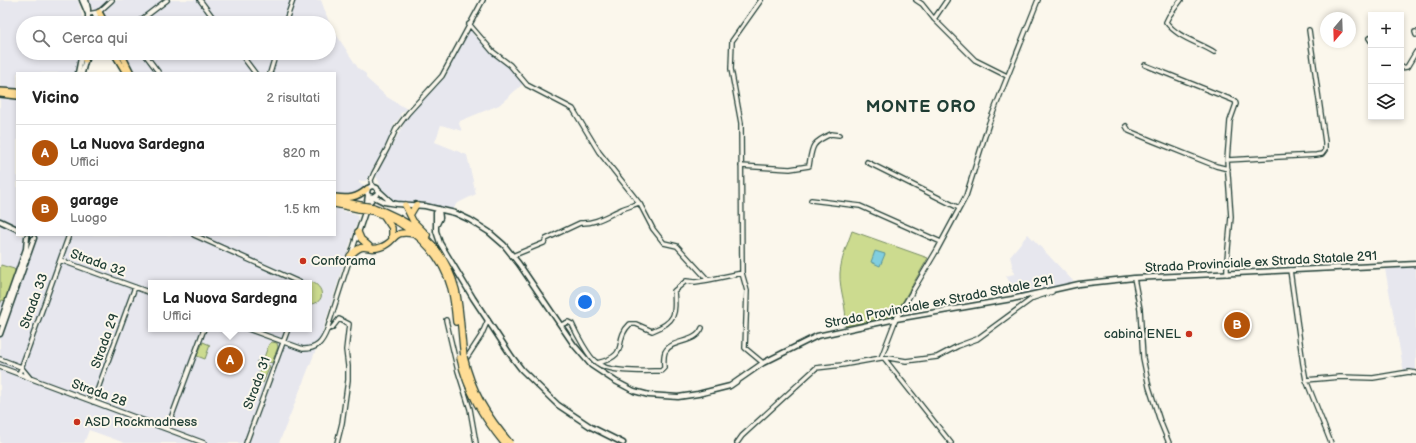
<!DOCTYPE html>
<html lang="it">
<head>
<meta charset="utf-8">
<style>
	body { margin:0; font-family:"Balsamiq Sans",sans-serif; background:#f2f2f2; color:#222 }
	.controls { position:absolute; right:12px; top:12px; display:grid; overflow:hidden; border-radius:0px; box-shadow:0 2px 6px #0003 }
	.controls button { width:36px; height:36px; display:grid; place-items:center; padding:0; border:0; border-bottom:1px solid #e0e0e0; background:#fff; color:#222; font:20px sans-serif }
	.compass { position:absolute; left:1320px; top:12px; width:36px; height:36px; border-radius:50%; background:#fff; box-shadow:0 2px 6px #0003; rotate:199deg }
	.you { position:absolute; left:585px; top:302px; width:14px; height:14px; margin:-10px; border:3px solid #fff; border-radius:50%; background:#1a73e8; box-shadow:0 0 0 6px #1a73e833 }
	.badge { display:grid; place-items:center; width:26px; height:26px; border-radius:50%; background:#b45309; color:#fff; font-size:13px; font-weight:700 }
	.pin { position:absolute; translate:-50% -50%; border:2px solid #fff; box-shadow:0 1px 4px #0006 }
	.popup { position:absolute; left:148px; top:280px; width:164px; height:52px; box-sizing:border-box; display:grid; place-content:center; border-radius:0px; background:#fff; filter:drop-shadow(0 1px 3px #0005); font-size:13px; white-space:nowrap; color:#767676 }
	.popup b { font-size:15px; color:#222 }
	.popup::after { content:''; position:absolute; left:50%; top:100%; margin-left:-8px; border:8px solid transparent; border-top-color:#fff }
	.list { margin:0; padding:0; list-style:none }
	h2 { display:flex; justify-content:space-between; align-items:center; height:52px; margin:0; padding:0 16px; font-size:17px }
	h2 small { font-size:13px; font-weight:400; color:#767676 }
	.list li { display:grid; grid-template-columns:26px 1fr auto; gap:12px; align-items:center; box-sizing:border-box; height:56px; padding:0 16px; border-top:1px solid #e0e0e0 }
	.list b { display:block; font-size:15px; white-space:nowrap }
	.list p { margin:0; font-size:13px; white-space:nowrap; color:#767676 }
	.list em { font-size:13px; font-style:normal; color:#767676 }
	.icon { flex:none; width:22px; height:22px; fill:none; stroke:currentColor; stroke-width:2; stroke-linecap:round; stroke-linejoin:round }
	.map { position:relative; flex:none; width:1416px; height:443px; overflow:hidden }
	.search { position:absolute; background:#fff; box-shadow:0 2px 6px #0003; left:16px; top:16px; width:320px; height:44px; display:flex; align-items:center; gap:10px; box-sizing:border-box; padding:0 14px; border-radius:22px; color:#767676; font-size:15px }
	.panel { position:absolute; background:#fff; box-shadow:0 2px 6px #0003; left:16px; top:72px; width:320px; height:164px; border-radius:0px }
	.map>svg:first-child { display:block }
	.built { fill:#e7e7ee; fill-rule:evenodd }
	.green { fill:#ccdb8f; stroke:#768c62 }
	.water { fill:#81cedf; stroke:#5a949b }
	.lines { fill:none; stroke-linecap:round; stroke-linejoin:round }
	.minor-casing { stroke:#1f3d34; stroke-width:6 }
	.tertiary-casing { stroke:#1f3d34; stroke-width:7 }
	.primary-casing { stroke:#1f3d34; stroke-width:8 }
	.trunk-casing { stroke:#1f3d34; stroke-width:8 }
	.minor { stroke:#fbf7ec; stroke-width:3.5 }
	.tertiary { stroke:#fbf7ec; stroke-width:4 }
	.primary { stroke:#ffdd96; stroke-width:5 }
	.trunk { stroke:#ffdd96; stroke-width:5.5 }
	.trunk-bridge-casing { stroke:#1f3d34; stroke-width:8; stroke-linecap:butt }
	.trunk-bridge { stroke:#ffdd96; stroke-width:5.5 }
	.poi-dot { fill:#c8321e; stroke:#fbf7ec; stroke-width:1.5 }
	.labels { text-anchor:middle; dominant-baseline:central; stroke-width:4; stroke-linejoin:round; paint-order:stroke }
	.poi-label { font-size:13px; fill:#1f3d34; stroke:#fbf7ec; text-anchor:start }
	.street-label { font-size:13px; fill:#1f3d34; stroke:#fbf7ec }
	.district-label { font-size:17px; font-weight:bold; letter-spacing:1px; fill:#1f3d34; stroke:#fbf7ec }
</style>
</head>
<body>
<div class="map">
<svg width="1416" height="443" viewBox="0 0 1416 443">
	<rect width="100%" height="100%" fill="#fbf7ec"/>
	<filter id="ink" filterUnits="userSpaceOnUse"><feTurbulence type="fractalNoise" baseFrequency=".025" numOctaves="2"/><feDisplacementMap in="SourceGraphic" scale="8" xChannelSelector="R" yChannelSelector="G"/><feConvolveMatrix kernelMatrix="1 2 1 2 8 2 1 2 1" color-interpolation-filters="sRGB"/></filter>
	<g filter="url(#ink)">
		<path class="built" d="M0,0H78L84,23H23V53H80L76,73H17V89L0,87Z
			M87,0H321L330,25L358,68L366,74V78L387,97L407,109L400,114L401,116L394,125L386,145L366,181H359V183L365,185L361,190L358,193L348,197L335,195V73H132L120,53H329V23H101Z
			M469,29L473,32L474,36L476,37L479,36L509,65L524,83L499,105L460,121L459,124L462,131L441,125L435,142L467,155L476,194L456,204L453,211L421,203L397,201L391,199L382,190L376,175L407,118L446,76Z
			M0,96L17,98V235H335V206L341,207L340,210L357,215L358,219L319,342L279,443H125L89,430L84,443H0ZM151,283H309V329H151Z
			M1028,234L1075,283L1017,295L1006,276L1014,274L1010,256Z
			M1416,267V373L1404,372L1385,269Z"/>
		<path class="green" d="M852,231L928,258L899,308L893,316L845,326C848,308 839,291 840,273C841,259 847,245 852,231Z
			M1,265L14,269L16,272L6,301L2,300L0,304V269Z
			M312,282C327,289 323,305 309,304V284H311Z
			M203,342L210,345L205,359L197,356Z
			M272,342L277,343L278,347L272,363L263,360L269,344Z
			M257,361L270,366L263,383L256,380L261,367L259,362H256Z"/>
		<path class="water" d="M875,251L885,254L880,266L871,262Z"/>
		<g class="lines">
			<g class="minor-casing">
				<path id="minor" d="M200,0L217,23
					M761,0L732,41L731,69L741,123L742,273L747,291L745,348L763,363
					M916,0L922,4L934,19L975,60L1007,76
					M1181,0L1169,16L1166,22C1178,38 1198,42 1214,52
					M88,14L99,12
					M934,19L947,0
					M91,23L99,12L112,0
					M137,23L167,0
					M285,23L293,0
					M469,24L493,52L510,65L527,85L573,109L599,152L640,204L653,229L664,243L677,246L708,280L742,273
					M1416,32H1415L1416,35
					M1369,38L1371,41
					M144,53L159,73
					M240,53L255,73
					M1145,65L1235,101L1236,104L1230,121L1227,160
					M1401,68L1407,67L1416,52
					M270,73L276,53
					M1126,126L1129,131L1153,141L1216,166L1228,169
					M867,162L959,208
					M741,166L790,169L809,166C812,146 811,143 831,134L839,135
					M372,186L371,180L374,173L387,149L396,129L408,113L442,76L483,0
					M811,200L860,206L941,242
					M194,235L301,283
					M512,256L544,243L546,239L580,223C596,224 608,215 622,209C627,207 634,205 639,203
					M60,260L151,293
					M1290,270L1303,364L1306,380L1331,443
					M1227,274V259L1231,217L1227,160L1316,155L1322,154L1325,150V142L1309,30
					M1134,278L1140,309L1143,358L1149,387L1160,421L1169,443
					M446,320L458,371L470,409L476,443
					M561,325L568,322L572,324C576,333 589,358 597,363C609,373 646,371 661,371L664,368C664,363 663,357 665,352C671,339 696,344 702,328
					M248,329L303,349C317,349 322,343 327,330L356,239
					M327,330L332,328L339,319L349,324L346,350L348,366V380L342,423L337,443
					M881,358L896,319L937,250L966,196L989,123L1038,0
					M884,358L951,443
					M0,359L21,367L30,378
					M464,362L481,336L488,320
					M597,363C632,355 612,341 630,324H636L652,331C676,322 676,314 674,291L686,281L695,282L708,280
					M0,367L204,443
					M19,374L69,235
					M1306,380L1340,377L1373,378L1409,372L1416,373
					M93,402L135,287
					M167,429L204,329
					M246,443L288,329
					M737,443L742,436L816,368L842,365L881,358H889L906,361L937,357L958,346L977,339L1033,298L1052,292"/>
			</g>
			<g class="tertiary-casing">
				<path id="tertiary" d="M82,0L88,14
					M86,0L88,9V23
					M78,73L82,53
					M82,73L86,58
					M378,190L391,202
					M374,197L384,202L397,204L425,206L455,213L470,220L489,232L504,245L519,264L574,345L591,365L615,381L634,391L649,395L678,397L698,394L730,386L763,363L817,336L896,319L1012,299L1079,284L1134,278L1416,264
					M367,207L373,197L378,193L377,188L372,186L368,188L367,193L369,196L373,197
					M439,209L436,213V231L440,243L473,298L512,357L522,370L558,405L591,427L623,443
					M0,221L17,229
					M437,224L440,218L439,209
					M356,239L366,209L368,195
					M0,323L26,249L27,237
					M0,334L34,238"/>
			</g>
			<g class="primary-casing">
				<path id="primary" d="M99,12L105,23
					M114,53L126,73
					M121,53L131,73
					M85,60L89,53
					M0,91L17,92
					M0,94L17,96
					M335,197C348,199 357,198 367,189"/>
			</g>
			<g class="trunk-casing">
				<path id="trunk" d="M335,200L360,205
					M335,204L359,209
					M405,205L413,221L427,235
					M373,207C413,221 445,247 456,290C461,312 461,335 464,357
					M372,211C408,222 441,250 451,288C454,299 455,311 456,322
					M410,215L416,205
					M384,216L392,228V239
					M358,232L361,239L369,246
					M350,256C366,239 366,253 381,247C397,242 391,229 414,234"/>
			</g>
			<use href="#minor" class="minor"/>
			<use href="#tertiary" class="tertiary"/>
			<use href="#primary" class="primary"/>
			<use href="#trunk" class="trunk"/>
			<g class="trunk-bridge-casing">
				<path id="trunk-bridge" d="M360,205L373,207
					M359,209L372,211
					M464,357C472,392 487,416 510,443
					M460,358C467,391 483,417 504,443"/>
			</g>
			<use href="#trunk-bridge" class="trunk-bridge"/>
		</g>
	</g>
	<g class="poi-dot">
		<circle cx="303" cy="261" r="4"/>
		<circle cx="1189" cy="334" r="4"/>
		<circle cx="77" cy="422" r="4"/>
	</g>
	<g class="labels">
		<g class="poi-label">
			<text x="311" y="261">Conforama</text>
			<text x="1181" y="334" text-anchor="end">cabina ENEL</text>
			<text x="85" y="422">ASD Rockmadness</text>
		</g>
		<g class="street-label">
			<text transform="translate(1261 262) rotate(-3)">Strada Provinciale ex Strada Statale 291</text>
			<text transform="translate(98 263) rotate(20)">Strada 32</text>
			<text transform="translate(34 301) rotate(-70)">Strada 33</text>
			<text transform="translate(939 302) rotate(-11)">Strada Provinciale ex Strada Statale 291</text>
			<text transform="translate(105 341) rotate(-70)">Strada 29</text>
			<text transform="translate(257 383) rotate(-70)">Strada 31</text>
			<text transform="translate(99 393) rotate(20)">Strada 28</text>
		</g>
		<g class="district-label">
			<text x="921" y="107">MONTE ORO</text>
		</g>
	</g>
</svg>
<div class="controls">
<button>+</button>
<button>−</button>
<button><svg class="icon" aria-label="layers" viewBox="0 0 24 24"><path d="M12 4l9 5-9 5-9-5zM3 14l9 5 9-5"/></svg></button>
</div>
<svg class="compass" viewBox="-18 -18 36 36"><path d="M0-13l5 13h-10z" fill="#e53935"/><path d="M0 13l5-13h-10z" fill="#767676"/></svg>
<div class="you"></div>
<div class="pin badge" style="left:230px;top:360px">A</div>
<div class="popup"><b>La Nuova Sardegna</b>Uffici</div>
<div class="pin badge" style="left:1237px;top:325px">B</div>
<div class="search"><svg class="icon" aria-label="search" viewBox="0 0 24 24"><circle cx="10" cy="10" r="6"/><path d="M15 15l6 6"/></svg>Cerca qui</div>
<section class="panel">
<h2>Vicino<small>2 risultati</small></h2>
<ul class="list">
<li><span class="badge">A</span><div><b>La Nuova Sardegna</b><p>Uffici</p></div><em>820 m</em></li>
<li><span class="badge">B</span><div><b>garage</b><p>Luogo</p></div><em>1.5 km</em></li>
</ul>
</section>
</div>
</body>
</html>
